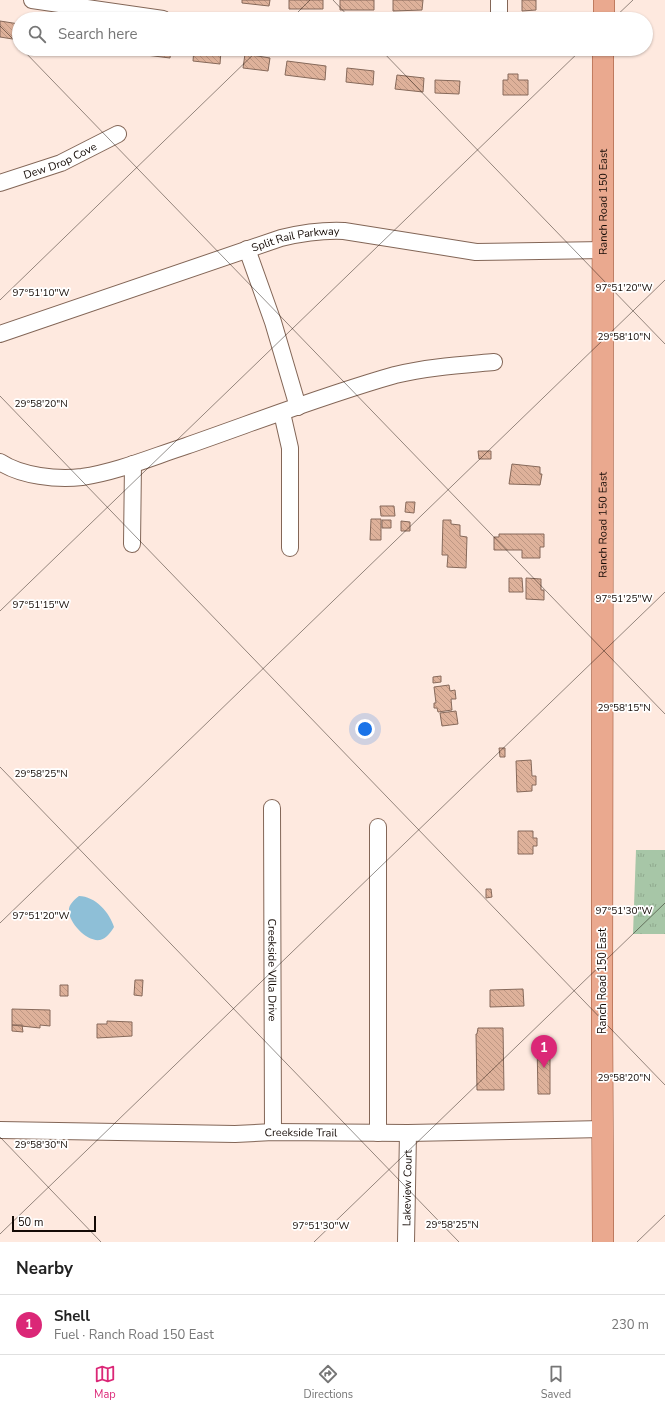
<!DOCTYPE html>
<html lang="en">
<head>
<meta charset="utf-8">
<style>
	body { margin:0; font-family:"Nunito Sans",sans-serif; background:#f2f2f2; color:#222 }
	.scale { position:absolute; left:12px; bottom:10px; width:84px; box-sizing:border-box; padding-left:4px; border:2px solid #140a05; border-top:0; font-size:11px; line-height:14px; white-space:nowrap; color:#140a05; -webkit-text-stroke:3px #fff; paint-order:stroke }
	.you { position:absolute; left:365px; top:729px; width:14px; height:14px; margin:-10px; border:3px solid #fff; border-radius:50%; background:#1a73e8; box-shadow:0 0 0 6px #1a73e833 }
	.badge { display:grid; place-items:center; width:26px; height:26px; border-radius:50%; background:#db2777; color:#fff; font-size:13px; font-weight:700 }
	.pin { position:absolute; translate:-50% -33px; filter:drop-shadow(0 1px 2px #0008) }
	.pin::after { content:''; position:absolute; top:21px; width:14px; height:12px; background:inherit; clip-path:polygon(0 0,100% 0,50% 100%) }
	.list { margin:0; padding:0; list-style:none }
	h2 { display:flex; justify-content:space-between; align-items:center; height:52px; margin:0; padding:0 16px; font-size:17px }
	h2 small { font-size:13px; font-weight:400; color:#767676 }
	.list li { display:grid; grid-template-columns:26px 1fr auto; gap:12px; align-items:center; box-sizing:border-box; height:60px; padding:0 16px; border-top:1px solid #e0e0e0 }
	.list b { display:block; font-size:15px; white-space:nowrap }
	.list p { margin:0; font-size:13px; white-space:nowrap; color:#767676 }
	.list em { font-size:13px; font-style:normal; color:#767676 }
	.icon { flex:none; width:22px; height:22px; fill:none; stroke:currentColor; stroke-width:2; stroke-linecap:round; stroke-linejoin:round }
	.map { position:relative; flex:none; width:665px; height:1242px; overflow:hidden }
	.search { position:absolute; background:#fff; box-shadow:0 1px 3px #0004; left:12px; right:12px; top:12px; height:44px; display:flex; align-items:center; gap:10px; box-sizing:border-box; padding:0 14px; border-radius:22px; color:#767676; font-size:15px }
	.sheet { height:112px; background:#fff }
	nav { display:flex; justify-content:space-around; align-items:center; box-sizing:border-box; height:56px; border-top:1px solid #e0e0e0; background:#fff; font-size:11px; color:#767676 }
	nav a { display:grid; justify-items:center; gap:2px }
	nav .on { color:#db2777 }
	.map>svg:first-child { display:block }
	.grass { fill:url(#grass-tufts) }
	.water { fill:#8ebfd7 }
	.building { fill:url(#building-back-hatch); stroke:#86695a }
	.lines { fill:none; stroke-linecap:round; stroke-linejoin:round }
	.minor-casing { stroke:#836657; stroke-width:18 }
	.major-casing { stroke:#964c2e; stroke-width:22 }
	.minor { stroke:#fff; stroke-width:16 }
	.major { stroke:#eaa98f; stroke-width:21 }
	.ticks { fill:none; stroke:#140a05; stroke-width:1; stroke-opacity:0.45 }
	.labels { text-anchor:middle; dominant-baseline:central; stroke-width:3.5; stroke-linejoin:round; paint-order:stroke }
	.street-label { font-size:11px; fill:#140a05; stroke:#fff }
	.ticks-label { font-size:10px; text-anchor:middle; fill:#140a05; stroke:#fff; stroke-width:3.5; stroke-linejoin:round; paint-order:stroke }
</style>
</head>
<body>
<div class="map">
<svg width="665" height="1242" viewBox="0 0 665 1242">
	<defs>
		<pattern id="grass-tufts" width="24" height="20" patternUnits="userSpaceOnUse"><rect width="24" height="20" fill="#a7c6a7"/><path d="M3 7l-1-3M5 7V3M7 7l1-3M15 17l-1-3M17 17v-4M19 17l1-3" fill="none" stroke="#8fa98e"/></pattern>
		<pattern id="building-back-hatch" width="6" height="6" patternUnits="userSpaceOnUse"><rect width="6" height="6" fill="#deb19a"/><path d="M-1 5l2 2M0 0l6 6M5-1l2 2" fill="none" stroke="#be9783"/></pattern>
	</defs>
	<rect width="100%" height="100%" fill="#fee9df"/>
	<path class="grass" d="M636,850H665V934H633Z"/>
	<path class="water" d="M79,896C95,896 110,913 114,927C111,932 106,939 100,940C87,942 69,923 69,911C68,905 75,899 79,896Z"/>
	<path class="building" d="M242,0H270L269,6L242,3Z
		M289,0H323V9H289Z
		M340,0H374V10H340Z
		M393,0H423L422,10L393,11Z
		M522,0H536V10L522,11Z
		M0,21L19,24V40L0,37Z
		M139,49H171L170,58L138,54Z
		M194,49L221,51L220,64L193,61Z
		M245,54L270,58L268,71L243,68Z
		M287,61L326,66L325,80L285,75Z
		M347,68L374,71L373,85L346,82Z
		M508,74H518V80H528V95H503V80H508Z
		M397,75L424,78L423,92L395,89Z
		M435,80L460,81L459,94L435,93Z
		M478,451H491V459H479Z
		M512,464L540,467V474H542L540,485L509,484Z
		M406,502H415L414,513L405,512Z
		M380,506H394L395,516H381Z
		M371,519H381V540H370Z
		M382,520H391V528H382Z
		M443,520H451V524L460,525V536L467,537L466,568L447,567L448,555H442Z
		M401,521L410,522V531H401Z
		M499,534H544V547H540V558H522V550H494V537H499Z
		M509,578H522L523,592H509Z
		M526,578L541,579V590H544V600L526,599Z
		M441,676V682L433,683V677Z
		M449,685L450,691L455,690L456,699H451L452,710L438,712L437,708H434V703H436L434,687Z
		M456,711L458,724L442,726L440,713Z
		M499,748H505V757H500Z
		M531,760L532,776H536V785H532V791L517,792L516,761Z
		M518,831H533V838H537V846H533V854H518Z
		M486,889H491L492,897L486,898Z
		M135,980H143L142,996L134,995Z
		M60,985H68V996H60Z
		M523,989L524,1006L490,1007V990Z
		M12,1009L50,1010V1026L40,1025V1028L12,1025Z
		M107,1021L132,1022V1036L97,1038V1024H107Z
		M12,1025H22L23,1032L12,1031Z
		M478,1028H503L504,1090H477L476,1034H477Z
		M537,1043H550V1094H538Z"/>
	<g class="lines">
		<g class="minor-casing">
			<g id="minor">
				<path d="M32,0L163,19"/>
				<path d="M499,0V19"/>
				<path id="s1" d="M0,183L61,163L118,134"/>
				<path d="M247,249L273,322L298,407"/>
				<path id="s2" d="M0,334L281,238C302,233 322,230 344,231L476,252L604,250"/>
				<path d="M282,413L290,448V548"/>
				<path d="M0,462C21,476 57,480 82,477C117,472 152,457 186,446C255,422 324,395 395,375C428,367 461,365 494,362"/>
				<path d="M132,544L133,464"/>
				<path id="s3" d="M272,808L273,1132"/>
				<path id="s4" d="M0,1130L235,1134L273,1132L408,1133L603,1129"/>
				<path d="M378,1133V827"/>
				<path id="s5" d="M406,1242L408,1133"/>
			</g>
		</g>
		<g class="major-casing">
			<g id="major">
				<path d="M604,19V0"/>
				<path id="s6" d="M603,1242L602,1013L603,49"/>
			</g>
		</g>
		<use href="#minor" class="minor"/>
		<use href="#major" class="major"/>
	</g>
	<path class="ticks" d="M333,0L351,19M291,19L310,0M613,19L633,0M0,26L19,45M22,49L665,714M380,49L665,344M0,300L259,49M0,396L665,1085M0,611L582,49M0,767L459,1242M0,923L665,280M0,1137L101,1242M0,1234L665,592M314,1242L665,903M637,1242L665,1215"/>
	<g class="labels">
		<g class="street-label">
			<text stroke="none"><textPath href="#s1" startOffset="64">Dew Drop Cove</textPath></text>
			<text stroke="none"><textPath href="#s6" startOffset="1040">Ranch Road 150 East</textPath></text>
			<text stroke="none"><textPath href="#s2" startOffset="311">Split Rail Parkway</textPath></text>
			<text stroke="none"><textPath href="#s6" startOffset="717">Ranch Road 150 East</textPath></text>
			<text stroke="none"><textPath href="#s3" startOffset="162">Creekside Villa Drive</textPath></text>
			<text transform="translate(602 981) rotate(-90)">Ranch Road 150 East</text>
			<text stroke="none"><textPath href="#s4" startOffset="301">Creekside Trail</textPath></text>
			<text stroke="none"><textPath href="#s5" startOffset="54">Lakeview Court</textPath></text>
		</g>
	</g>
	<g class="ticks-label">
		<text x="624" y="291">97°51'20"W</text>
		<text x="41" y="296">97°51'10"W</text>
		<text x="624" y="340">29°58'10"N</text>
		<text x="41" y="407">29°58'20"N</text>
		<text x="624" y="602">97°51'25"W</text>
		<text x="41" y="608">97°51'15"W</text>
		<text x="624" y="711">29°58'15"N</text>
		<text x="41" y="777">29°58'25"N</text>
		<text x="624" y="914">97°51'30"W</text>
		<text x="41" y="919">97°51'20"W</text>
		<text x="624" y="1081">29°58'20"N</text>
		<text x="41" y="1148">29°58'30"N</text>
		<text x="452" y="1228">29°58'25"N</text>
		<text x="321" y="1229">97°51'30"W</text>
	</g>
</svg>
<div class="scale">50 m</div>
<div class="you"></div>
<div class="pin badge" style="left:544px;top:1068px">1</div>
<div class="search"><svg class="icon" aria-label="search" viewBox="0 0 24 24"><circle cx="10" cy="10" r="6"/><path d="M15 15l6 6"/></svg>Search here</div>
</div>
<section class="sheet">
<h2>Nearby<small></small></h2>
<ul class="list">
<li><span class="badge">1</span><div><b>Shell</b><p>Fuel · Ranch Road 150 East</p></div><em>230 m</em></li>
</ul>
</section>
<nav>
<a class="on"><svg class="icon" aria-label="map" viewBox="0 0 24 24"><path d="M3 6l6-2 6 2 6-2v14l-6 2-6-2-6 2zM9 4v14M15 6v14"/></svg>Map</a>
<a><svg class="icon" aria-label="directions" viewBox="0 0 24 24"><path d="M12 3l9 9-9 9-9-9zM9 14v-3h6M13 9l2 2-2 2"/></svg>Directions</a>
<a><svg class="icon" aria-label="saved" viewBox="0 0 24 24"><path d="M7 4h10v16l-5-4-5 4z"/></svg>Saved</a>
</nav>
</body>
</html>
